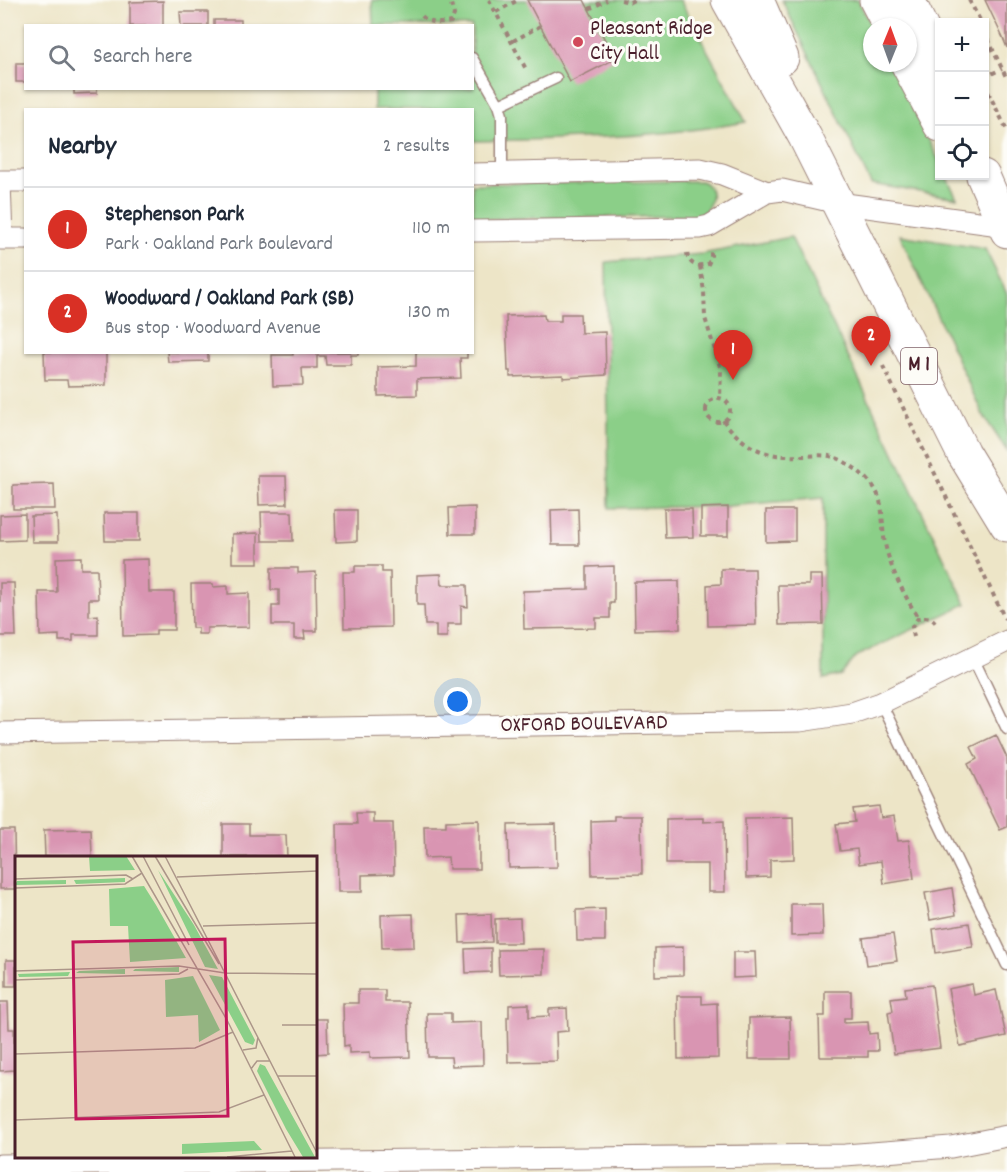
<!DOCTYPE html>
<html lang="en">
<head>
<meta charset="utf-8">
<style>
	body { margin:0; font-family:Dekko,sans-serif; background:#f2f2f3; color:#1f2937 }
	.controls { position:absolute; right:18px; top:18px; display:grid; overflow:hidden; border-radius:0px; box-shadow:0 2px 4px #0004 }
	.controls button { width:54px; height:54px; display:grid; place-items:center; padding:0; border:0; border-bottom:2px solid #e0e1e3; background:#fff; color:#1f2937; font:30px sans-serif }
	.compass { position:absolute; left:863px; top:18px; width:54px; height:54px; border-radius:50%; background:#fff; box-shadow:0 2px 4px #0004; rotate:1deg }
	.you { position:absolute; left:458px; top:702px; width:21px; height:21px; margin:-15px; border:4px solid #fff; border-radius:50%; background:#1a73e8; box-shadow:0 0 0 9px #1a73e833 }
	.badge { display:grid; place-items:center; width:39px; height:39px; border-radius:50%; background:#d93025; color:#fff; font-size:20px; font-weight:700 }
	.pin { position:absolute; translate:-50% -50px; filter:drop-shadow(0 2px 3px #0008) }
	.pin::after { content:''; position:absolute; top:32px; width:21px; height:18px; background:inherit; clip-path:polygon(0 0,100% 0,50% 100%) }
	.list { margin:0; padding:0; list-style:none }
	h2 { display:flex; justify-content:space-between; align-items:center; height:78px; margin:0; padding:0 24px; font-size:26px }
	h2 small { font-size:20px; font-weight:400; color:#747a83 }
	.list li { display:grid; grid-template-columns:39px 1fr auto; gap:18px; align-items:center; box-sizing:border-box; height:84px; padding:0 24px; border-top:2px solid #e0e1e3 }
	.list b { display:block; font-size:22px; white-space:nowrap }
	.list p { margin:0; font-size:20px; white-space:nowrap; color:#747a83 }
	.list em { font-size:20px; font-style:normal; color:#747a83 }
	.icon { flex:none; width:33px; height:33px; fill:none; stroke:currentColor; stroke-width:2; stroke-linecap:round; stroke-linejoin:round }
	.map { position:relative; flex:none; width:1007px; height:1172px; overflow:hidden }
	.search { position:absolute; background:#fff; box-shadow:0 2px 4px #0004; left:24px; top:24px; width:450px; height:66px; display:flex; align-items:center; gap:15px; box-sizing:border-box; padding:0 21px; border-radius:0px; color:#747a83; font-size:22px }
	.panel { position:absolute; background:#fff; box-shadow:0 2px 4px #0004; left:24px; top:108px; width:450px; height:246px; border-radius:0px }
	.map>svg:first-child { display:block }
	.green { fill:#8bcf88; stroke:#6a775a; stroke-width:1.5 }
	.building { fill:#d995b2 }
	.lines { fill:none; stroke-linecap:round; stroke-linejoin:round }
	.service-casing { stroke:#9c8279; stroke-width:13 }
	.minor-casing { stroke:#9c8279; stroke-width:23 }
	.primary-casing { stroke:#9c8279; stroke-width:35 }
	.path { stroke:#9c8279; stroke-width:4; stroke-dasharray:4.5 4.5; stroke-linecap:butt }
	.service { stroke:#fff; stroke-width:10 }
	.minor { stroke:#fff; stroke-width:21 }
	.primary { stroke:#fff; stroke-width:33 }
	.poi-dot { fill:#d1495b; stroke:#fdfcf7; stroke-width:2 }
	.labels { text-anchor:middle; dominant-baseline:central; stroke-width:6; stroke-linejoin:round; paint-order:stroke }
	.shield { fill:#fdfcf7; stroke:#806168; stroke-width:1.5 }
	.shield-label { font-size:21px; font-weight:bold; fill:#4a1f2b }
	.poi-label { font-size:22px; fill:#4a1f2b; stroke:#fdfcf7; text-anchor:start }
	.street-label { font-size:22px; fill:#4a1f2b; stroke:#fdfcf7 }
	.inset-road { fill:none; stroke:#ac9689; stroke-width:1.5 }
	.view { fill:#c2185b; fill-opacity:0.15; stroke:#c2185b; stroke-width:3 }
	.inset-edge { fill:none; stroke:#4a1f2b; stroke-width:3 }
</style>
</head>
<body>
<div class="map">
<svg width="1007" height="1172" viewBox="0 0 1007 1172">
	<rect width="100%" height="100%" fill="#fdfcf7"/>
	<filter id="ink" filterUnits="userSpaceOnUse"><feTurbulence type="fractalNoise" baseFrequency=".0167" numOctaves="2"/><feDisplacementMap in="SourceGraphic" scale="12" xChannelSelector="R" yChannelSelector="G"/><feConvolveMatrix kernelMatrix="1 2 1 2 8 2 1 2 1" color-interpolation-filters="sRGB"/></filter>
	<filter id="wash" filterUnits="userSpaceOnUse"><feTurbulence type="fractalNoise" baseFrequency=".008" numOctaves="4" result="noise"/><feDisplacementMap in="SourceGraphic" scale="24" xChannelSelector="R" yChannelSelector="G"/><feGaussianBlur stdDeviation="1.35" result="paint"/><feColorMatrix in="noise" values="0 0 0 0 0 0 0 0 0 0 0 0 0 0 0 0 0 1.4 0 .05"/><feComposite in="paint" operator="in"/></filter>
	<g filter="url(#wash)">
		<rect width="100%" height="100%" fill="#ede5c7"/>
		<path class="green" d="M372,0H680L746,122C656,138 565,139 473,141L472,110L374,109V89L472,88V26L373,25Z
			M782,0H858L872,27V63H890L939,161L940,176H946L957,198L871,184Z
			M701,181C718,187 712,210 698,216L473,219L472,184Z
			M900,235L985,249L1007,294V451L983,415Z
			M791,237L966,604L857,656L841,675L823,679V498L728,506L609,508L606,262L702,254Z"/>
		<g id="blocks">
			<path class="building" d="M527,0H584L615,59L570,82Z
				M985,0H1007V48L1003,38Z
				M163,1V26H130V2Z
				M180,12H208V26H181Z
				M214,20H241V26H214Z
				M16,63H26V82H16Z
				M74,88H97V93L74,94Z
				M561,314H580L581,333L605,332L606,375L563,378V375L510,377V371H508L506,316L544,315L545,321H561Z
				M44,352H106V385L68,386L67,380H45Z
				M167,352H208V361L168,362Z
				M293,352H358V355H351V365H326L325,356H317V368H302L303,385L273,386L272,355H293Z
				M416,352H467V358H460L461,378L417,379V395L378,396V367L416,366Z
				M258,476H286L287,504L259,505Z
				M54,484L55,509H13V485Z
				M475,507V534H450L449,508Z
				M728,507V536H701V508Z
				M578,509L579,545H552L551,510Z
				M664,509H692L693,537L665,538Z
				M335,510H357V541L336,542Z
				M766,510H795V541L766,542Z
				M261,512H292L293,541H262Z
				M104,513H139V541H105Z
				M25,514V540L0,541V515Z
				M57,515L58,542H32L31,516Z
				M258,533V563H232V534Z
				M81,557V569H97L98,599H89V616L98,615V635H73V641H59V635L40,636L39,592H57L56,558Z
				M148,559L149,592H174V630H156V635L123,636L122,560Z
				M355,566H382V572H390L391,627L344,628L343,572H355Z
				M614,566V603H610V618H596V628L524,629L523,591L587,589V567Z
				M271,568H298V573L316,572L317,631H304L305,639H294V625H272V606H279V590H271Z
				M721,569H755L756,625L708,626L707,585L721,584Z
				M441,574L442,585H467L468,607L461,606V624H447V637H436V625H425L424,605H417V575Z
				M809,575H822L823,624L779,625L778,585H809Z
				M679,581L680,629L635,630L634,582Z
				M0,583H14L16,636H0Z
				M191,584H213V587L228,586V594L249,593V627L207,628V634H198V628H192Z
				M996,735L1007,758V827L1000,830L968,764L977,759L971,747Z
				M879,806L881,818L894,816L898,841L909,840L914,879L884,884L881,861L859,864L857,849L840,851L836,824L855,822L853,809Z
				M356,813H373V823H393L394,874L362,875V892H338L337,824H357Z
				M614,816H641L642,874L592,875L591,821L614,820Z
				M793,817L794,859L770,860V877L746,878L745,818Z
				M703,818V822L724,821L725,892H708V864H666V819Z
				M479,820V869H449L448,857L425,858L424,826H446V821Z
				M223,824H249V835H286L287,857H223Z
				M556,824L557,867L509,868L508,825Z
				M91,829L92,857H45L44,830Z
				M0,830H14L15,889H0Z
				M952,888L956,915L930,920L925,893Z
				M791,904H822L823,935L791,936Z
				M605,909V941H577L576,910Z
				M413,914L414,947L382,948L381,915Z
				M491,914L492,942L460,943L459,915Z
				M520,918L521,943H495V919Z
				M969,923L973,947L936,953L933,929Z
				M893,934L897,961L867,965L863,938Z
				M683,947V975L655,976V948Z
				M491,948V972L466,973L465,949Z
				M544,949V974L499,975L498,950Z
				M733,952H755L756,977L733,978Z
				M6,960H16V986H6Z
				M972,984L974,995L996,990L1006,1036L960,1046L948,989Z
				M932,985L940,1048L894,1054L888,1012L893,1011L891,998L906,996L905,988Z
				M358,990H385V1002H408L410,1057L370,1058V1052L349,1053V1045L344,1046L343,1003H358Z
				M825,991H851V1018H844V1023L868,1022L869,1034L877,1033L878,1051H868V1057H820L819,1016H825Z
				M677,996H702V1004L717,1003L718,1058L678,1059Z
				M0,1002H8L9,1029H14L15,1070L0,1071Z
				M529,1004V1017L549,1016V1009L567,1008L568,1031L556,1032L557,1061L508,1062L507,1017H509V1005Z
				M427,1013H451V1023L482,1022L483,1065L452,1066L451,1057H428Z
				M790,1017L791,1059H749V1018Z
				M315,1019H327L328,1053L315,1054Z"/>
		</g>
	</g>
	<g filter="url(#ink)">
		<use href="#blocks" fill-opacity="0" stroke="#9c8279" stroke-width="1.5"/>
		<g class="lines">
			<g class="service-casing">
				<path id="service" d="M472,58L499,105
					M502,173V115L499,105L556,78
					M973,658L1007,729
					M881,703L1007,965"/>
			</g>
			<g class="minor-casing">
				<path id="minor" d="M472,174L700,169L722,174L767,192
					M0,181L2,239
					M0,181H26
					M472,231L700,228L709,226L767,192L782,190L838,203L1007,226
					M0,239H26
					M0,733L800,721L852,713L881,703L1007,641
					M0,1165L845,1155L951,1147L1007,1136"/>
			</g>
			<g class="primary-casing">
				<path id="primary" d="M728,0L805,137L963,453L1007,525
					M757,0L782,58
					M876,0L890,27
					M908,0L940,65
					M907,63L940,125
					M983,176L1007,231"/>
			</g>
			<path class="path" d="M489,0L527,71
				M621,0L630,2L634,0
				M969,0L981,22
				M589,9L607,0
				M496,12L518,0
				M422,16C429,24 441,24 451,22L454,15L450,0
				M984,31L1007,79
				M513,41L540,26
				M984,77L1002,69
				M984,84L1007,130
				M687,253C689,265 696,267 708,264L711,258V250
				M700,266L704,291L705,318L721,370L720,398
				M883,366L1005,619
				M706 410a12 12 0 1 1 24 0a12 12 0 1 1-24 0Z
				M723,420C744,448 766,458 802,456C811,456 824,454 833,457C844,460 856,469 864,476C889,498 879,521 886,548C892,573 906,597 918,618
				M914,637L912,627L918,618C928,616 932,617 937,625"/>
			<use href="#service" class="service"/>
			<use href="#minor" class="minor"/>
			<use href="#primary" class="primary"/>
		</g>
	</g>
	<circle class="poi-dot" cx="578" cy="42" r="6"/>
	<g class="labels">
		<rect class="shield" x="901" y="348" width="36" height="36" rx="4.5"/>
		<g class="shield-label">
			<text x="919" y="366">M 1</text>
		</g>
		<g class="poi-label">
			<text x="590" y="29">Pleasant Ridge<tspan x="590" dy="25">City Hall</tspan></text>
		</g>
		<g class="street-label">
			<text transform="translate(584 725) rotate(-1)">OXFORD BOULEVARD</text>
		</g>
	</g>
	<g transform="translate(15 856)">
		<rect width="302" height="302" fill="#ede5c7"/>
		<path d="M74,0H111L120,14L75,15ZM143,14L179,69L203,113L190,111ZM110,22V26L61,28L59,24ZM51,24V28L0,29L2,25ZM129,30L141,49L171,102L115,106L113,70H95L94,33ZM164,111V116L118,115L120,113ZM110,113V118L61,117L64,115ZM55,116L53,120L4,121L3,118ZM194,119L207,121L240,184L238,189L230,186ZM178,120L205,174L184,186L183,159L151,161L150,124ZM245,208L250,210L300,301H288L271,273L242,215ZM239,285L247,294L167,298V288Z" fill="#8bcf88"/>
		<path class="inset-road" d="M117,0L212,164L280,301M128,0L174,89M140,0L204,108M150,0L302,297M162,21L302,15M0,23L111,19L118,23M0,32L110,28L127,17M188,70L302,67M0,115L164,110L210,117L302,118M0,124L164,118L173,113M267,169H302M228,194L241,192L243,181M0,198L180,192L218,176M236,213L242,205H255M263,220H302M0,264L204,256L249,239M212,301L277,295"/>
		<path class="view" d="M210,83L213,260L61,263L58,86Z"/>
		<rect width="302" height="302" class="inset-edge"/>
	</g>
</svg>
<div class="controls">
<button>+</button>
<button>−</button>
<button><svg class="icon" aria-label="locate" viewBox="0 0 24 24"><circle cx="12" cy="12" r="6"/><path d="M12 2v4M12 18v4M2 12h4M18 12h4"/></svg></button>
</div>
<svg class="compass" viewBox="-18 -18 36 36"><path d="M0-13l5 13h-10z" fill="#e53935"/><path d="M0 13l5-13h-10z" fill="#747a83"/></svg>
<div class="you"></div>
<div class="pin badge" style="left:733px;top:380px">1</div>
<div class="pin badge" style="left:871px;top:366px">2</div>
<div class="search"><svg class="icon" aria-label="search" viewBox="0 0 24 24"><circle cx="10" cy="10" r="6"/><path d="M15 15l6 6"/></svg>Search here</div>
<section class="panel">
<h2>Nearby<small>2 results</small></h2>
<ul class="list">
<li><span class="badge">1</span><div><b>Stephenson Park</b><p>Park · Oakland Park Boulevard</p></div><em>110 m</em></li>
<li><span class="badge">2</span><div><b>Woodward / Oakland Park (SB)</b><p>Bus stop · Woodward Avenue</p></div><em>130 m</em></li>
</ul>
</section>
</div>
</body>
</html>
